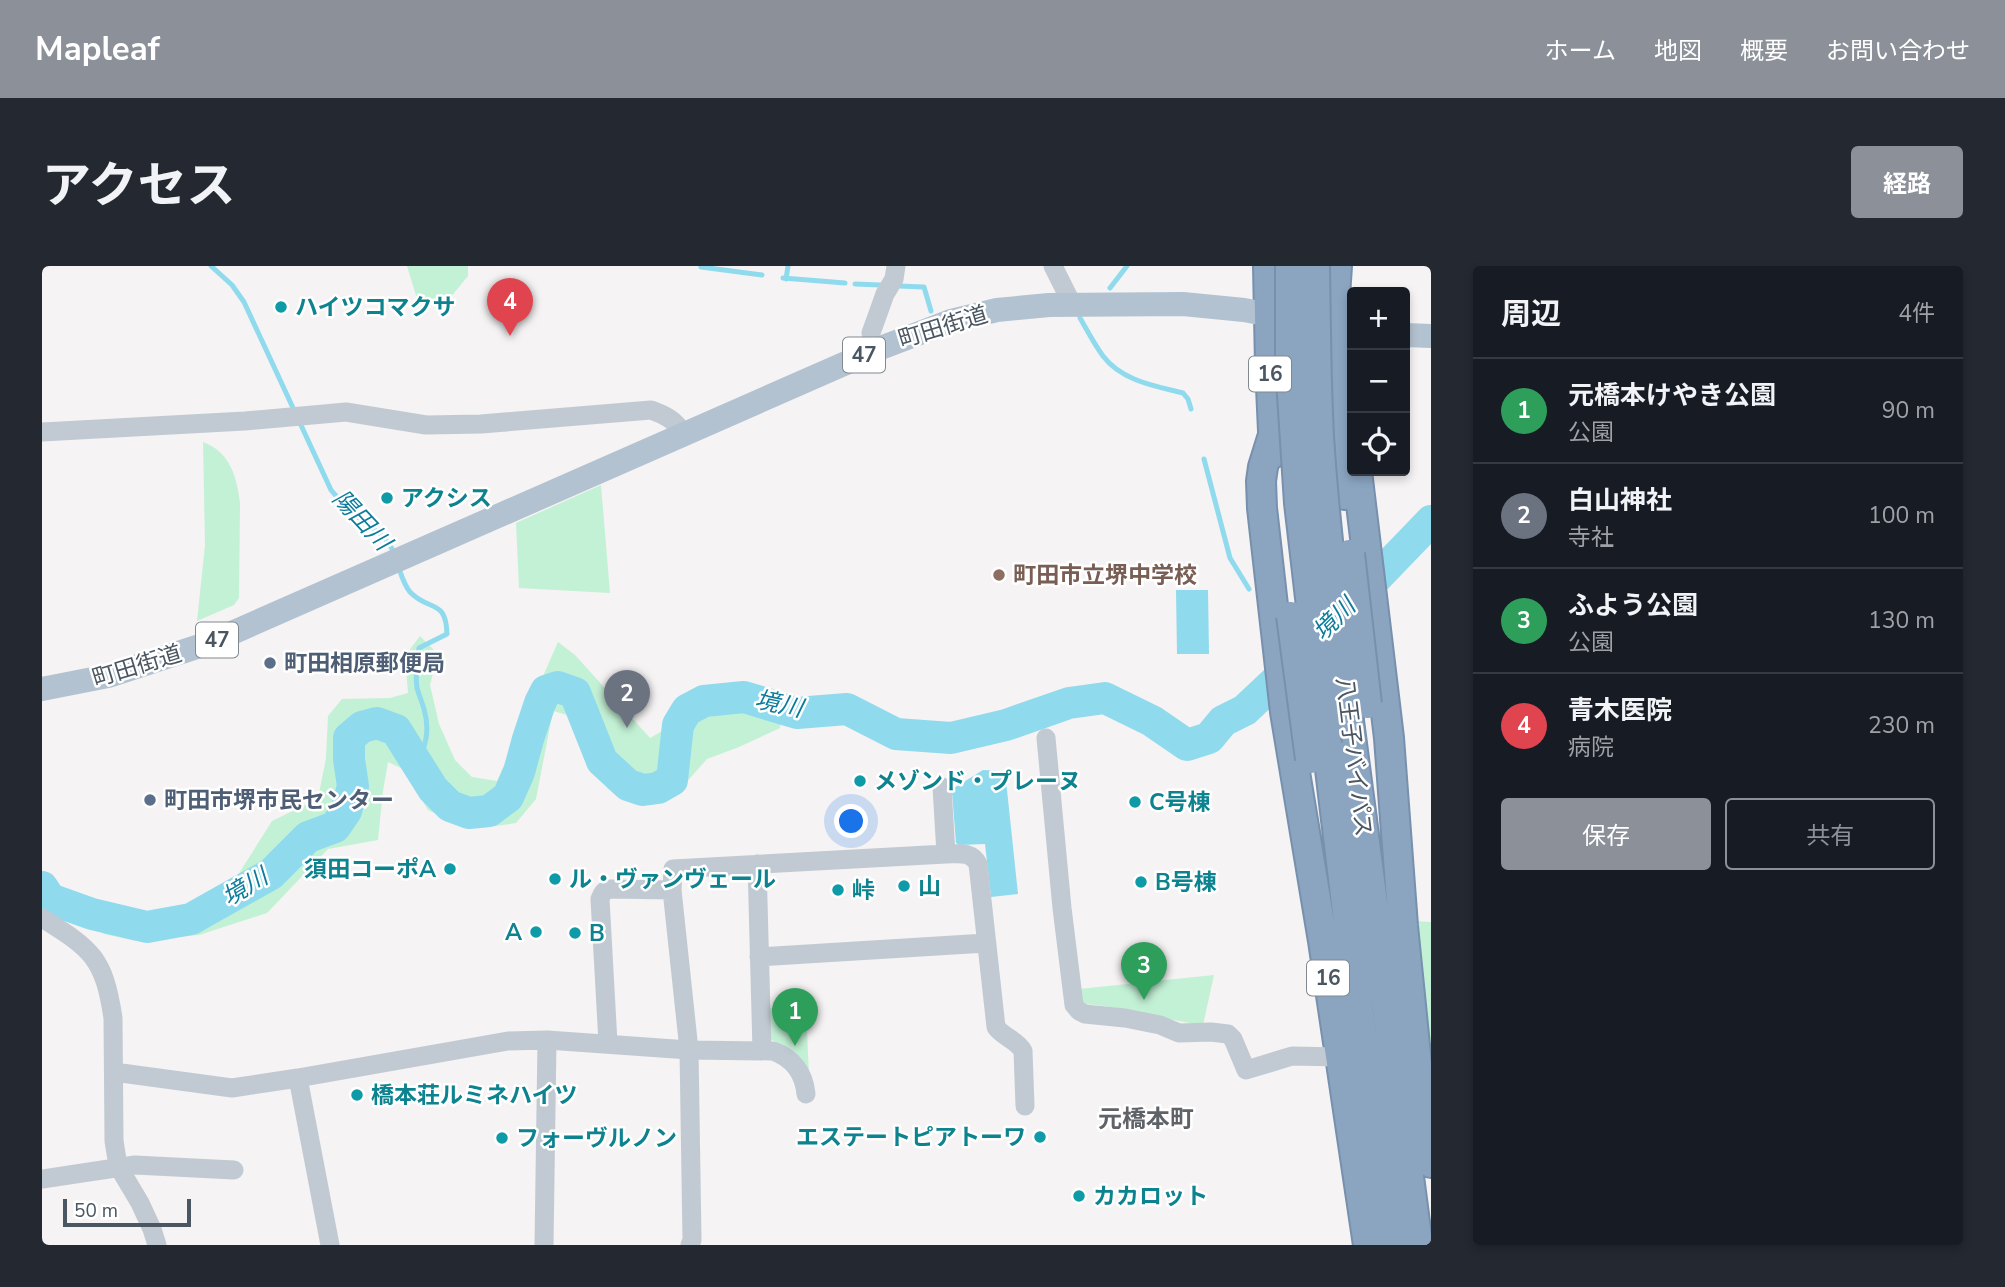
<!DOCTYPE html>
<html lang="ja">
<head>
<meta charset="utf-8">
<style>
	body { margin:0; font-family:"Nunito Sans","Noto Sans JP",sans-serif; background:#242831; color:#f1f3f6 }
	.controls { position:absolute; right:21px; top:21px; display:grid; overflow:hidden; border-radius:7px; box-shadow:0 4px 10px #0003 }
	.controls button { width:63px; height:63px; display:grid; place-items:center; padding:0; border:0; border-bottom:2px solid #363941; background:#171b24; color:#f1f3f6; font:35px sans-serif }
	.scale { position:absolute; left:21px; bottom:18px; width:128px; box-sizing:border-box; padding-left:7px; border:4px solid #4a5661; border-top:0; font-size:19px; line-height:24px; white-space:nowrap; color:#4a5661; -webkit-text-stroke:5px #fff; paint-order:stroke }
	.you { position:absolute; left:810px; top:556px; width:24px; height:24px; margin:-18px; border:5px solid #fff; border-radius:50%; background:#1a73e8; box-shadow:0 0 0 10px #1a73e833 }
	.badge { display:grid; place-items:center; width:46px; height:46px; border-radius:50%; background:#8c9099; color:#fff; font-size:23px; font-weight:700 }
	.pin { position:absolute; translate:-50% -58px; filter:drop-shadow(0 2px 4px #0008) }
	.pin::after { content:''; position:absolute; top:37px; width:24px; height:21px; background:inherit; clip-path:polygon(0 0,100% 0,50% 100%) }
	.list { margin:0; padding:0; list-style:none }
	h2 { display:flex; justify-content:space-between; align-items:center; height:91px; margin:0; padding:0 28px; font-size:30px }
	h2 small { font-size:23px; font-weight:400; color:#9ea1a6 }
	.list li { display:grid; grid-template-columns:46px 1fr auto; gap:21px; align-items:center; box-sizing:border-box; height:105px; padding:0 28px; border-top:2px solid #363941 }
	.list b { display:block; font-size:26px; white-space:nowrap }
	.list p { margin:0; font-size:23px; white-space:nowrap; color:#9ea1a6 }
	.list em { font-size:23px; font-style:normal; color:#9ea1a6 }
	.actions { display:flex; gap:14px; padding:21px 28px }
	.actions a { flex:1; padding:16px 0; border:2px solid #8c9099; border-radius:7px; text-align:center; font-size:24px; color:#8c9099 }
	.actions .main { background:#8c9099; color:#fff }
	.icon { flex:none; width:38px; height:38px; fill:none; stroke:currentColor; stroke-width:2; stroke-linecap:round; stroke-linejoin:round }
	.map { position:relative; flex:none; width:1389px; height:979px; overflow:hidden; border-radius:7px }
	header { display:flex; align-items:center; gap:42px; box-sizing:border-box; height:98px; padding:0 35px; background:#8c9099; color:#fff }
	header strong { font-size:33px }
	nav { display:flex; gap:38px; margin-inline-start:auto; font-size:24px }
	.intro { display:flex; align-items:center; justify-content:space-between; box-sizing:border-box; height:168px; padding:0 42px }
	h1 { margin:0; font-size:49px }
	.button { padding:18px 32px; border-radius:7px; background:#8c9099; color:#fff; font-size:24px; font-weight:700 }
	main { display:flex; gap:42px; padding:0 42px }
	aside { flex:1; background:#171b24; border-radius:7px; box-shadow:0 4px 10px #0003 }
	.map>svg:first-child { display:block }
	.green { fill:#c3f1d5 }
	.water { fill:#90daee }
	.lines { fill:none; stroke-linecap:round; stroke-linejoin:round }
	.stream { stroke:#90daee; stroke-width:5 }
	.river { stroke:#90daee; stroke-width:32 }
	.highway-casing { stroke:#7690ad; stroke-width:32 }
	.minor { stroke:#c1cad2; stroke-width:19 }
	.major { stroke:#b3c2d1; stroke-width:24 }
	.highway { stroke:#8ba5c1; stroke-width:28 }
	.highway-bridge-casing { stroke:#7690ad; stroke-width:32; stroke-linecap:butt }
	.highway-bridge { stroke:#8ba5c1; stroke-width:28 }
	.culture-dot { fill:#0f9aa8; stroke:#fff; stroke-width:2.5 }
	.education-dot { fill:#8d6e63; stroke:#fff; stroke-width:2.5 }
	.service-dot { fill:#5c6f8a; stroke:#fff; stroke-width:2.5 }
	.labels { text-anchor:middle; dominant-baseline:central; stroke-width:5; stroke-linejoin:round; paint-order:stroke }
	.shield { fill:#fff; stroke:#808990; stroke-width:2 }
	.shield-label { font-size:21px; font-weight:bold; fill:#4a5661 }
	.culture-label { font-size:23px; font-weight:bold; fill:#0d838f; stroke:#fff; text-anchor:start }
	.street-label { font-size:23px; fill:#4a5661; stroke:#fff }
	.education-label { font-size:23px; font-weight:bold; fill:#785e54; stroke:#fff; text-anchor:start }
	.service-label { font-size:23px; font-weight:bold; fill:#4e5e75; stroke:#fff; text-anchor:start }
	.water-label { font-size:24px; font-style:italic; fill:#0c7c9b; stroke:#fff }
	.neighbourhood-label { font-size:24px; font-weight:bold; fill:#5f6368; stroke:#fff }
</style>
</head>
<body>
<header>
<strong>Mapleaf</strong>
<nav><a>ホーム</a><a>地図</a><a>概要</a><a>お問い合わせ</a></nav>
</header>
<div class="intro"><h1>アクセス</h1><a class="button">経路</a></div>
<main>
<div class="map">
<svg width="1389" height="979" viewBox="0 0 1389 979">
	<rect width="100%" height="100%" fill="#f5f3f3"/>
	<path class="green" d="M365,0H426V10L403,38L376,36Z
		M161,176C188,186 195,211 198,237L197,332L192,339L155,355L163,279Z
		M559,219L568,327L477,322L474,257Z
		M378,370L396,388L388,419L397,458L413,494L430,511L455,515L516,376L533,389L608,472L652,447L695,440L740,450L738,462L697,481L665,493L641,520L593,532L566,523L529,450L511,445L494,533L474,557L454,560H419L386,544L361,503L346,496L341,525L336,574L286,583L225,647L157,669L94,675L62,668L37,650L163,658L192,641L191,617L230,555L276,533L284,492L286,450L300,433L348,432L366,427L363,390Z
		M1374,655L1389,656V806Z
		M1172,709L1161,759C1122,754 1083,741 1044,738L1038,733L1037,723Z
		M726,742H764L767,810L753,787L728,773Z"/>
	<path class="water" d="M1134,324H1166L1167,388H1135Z
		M941,504L963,505L976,628L949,631L943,578L917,579L914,577L910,526L912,522Z"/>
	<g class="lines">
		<path class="stream" d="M169,0L190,19L202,36L289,224C297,234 307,243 317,252C330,263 347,271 352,288
			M659,1L720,9
			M741,12L803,17
			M744,13L746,0
			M813,18L838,19
			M857,20L882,21L889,45
			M1068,22L1085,0
			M1038,52C1045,64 1052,78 1061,90C1080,115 1113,120 1141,127L1146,133L1149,143
			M1162,193L1188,292L1207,323
			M356,300C359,308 362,319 368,326C387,346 404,332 405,368L377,382C375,395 373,409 375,422C377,429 380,436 382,443C388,463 384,479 376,497"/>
		<path class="river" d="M1311,336L1389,255
			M0,621L8,633L50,648L105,661L149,653L229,608L266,571L293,561L304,545L311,520L307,493V472L320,461L335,457L354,464L391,523L408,540L427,547L447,545L466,531L477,506L486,473L498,437L504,425L516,421L533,427L560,495L586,519L601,524L616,522L630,514L636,459L645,444L662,435L702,431L755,447L805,443L854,468L909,472L964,459L1027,437L1063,432L1110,455L1145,479L1167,472L1181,455L1203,444L1256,394"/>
		<g class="highway-casing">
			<path id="highway" d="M1226,0L1228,99L1232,187
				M1295,0C1289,76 1295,154 1302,229
				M1231,169L1221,201L1219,215L1220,242L1243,446L1281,675L1326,979
				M1315,205L1347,472L1361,660L1379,839L1389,897
				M1307,455L1376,979
				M1285,478L1317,747L1349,979"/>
		</g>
		<path class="minor" d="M1011,0L1030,38
			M829,67L843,28L852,13L854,0
			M0,166L203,155L304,146L384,159L439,158L609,144C623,149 633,154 641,167
			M1004,472L1020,642L1032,739L1037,745L1043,748L1083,752L1118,759L1137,767L1169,766L1186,768L1191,773L1204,804L1250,790L1298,791
			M900,521L904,588
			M715,598L720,784
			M0,652C50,683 62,692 71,752L72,875L76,900L98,937L110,963L115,979
			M717,691L944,677
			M566,777L558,633C560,628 561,625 567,623L630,624
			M72,806L190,822L256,812L466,775L505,774L647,784L731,785C751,792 762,807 764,828
			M256,812L288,979
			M0,913L93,899L192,904
			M502,979L505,774
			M648,979L650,974L647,784L630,624L631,603L904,588C917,588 929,585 936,598L954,761C961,771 975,774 981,785L983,840"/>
		<path class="major" d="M1363,69L1389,70
			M0,423L66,410L167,377L836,83L909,55L955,44L1007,39L1141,38L1202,44L1310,64"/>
		<use href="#highway" class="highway"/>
		<g class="highway-bridge-casing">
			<path id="highway-bridge" d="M1248,0V98L1257,237L1285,478
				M1273,0C1274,57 1274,113 1277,170C1283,265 1296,360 1307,455
				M1308,288L1325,438
				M1249,350L1268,493"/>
		</g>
		<use href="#highway-bridge" class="highway-bridge"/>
	</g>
	<g class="culture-dot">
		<circle cx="239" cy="41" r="7"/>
		<circle cx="345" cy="232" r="7"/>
		<circle cx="818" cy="515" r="7"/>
		<circle cx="1093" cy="536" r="7"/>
		<circle cx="408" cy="603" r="7"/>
		<circle cx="513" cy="613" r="7"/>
		<circle cx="1099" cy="616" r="7"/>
		<circle cx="862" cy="620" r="7"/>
		<circle cx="796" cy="624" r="7"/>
		<circle cx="494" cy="666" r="7"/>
		<circle cx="533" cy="667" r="7"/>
		<circle cx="315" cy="829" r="7"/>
		<circle cx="998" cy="871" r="7"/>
		<circle cx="460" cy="872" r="7"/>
		<circle cx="1037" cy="930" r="7"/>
	</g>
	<circle class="education-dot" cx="957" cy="309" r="7"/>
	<g class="service-dot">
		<circle cx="228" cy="397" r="7"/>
		<circle cx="108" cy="534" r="7"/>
	</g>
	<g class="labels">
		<g class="shield">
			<rect x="801" y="71.5" width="42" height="35" rx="5"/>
			<rect x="1207" y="90.5" width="42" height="35" rx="5"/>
			<rect x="154" y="356.5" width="42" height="35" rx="5"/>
			<rect x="1265" y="694.5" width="42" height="35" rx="5"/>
		</g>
		<g class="shield-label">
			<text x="822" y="89">47</text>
			<text x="1228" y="108">16</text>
			<text x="175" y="374">47</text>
			<text x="1286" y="712">16</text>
		</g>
		<g class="culture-label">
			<text x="253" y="41">ハイツコマクサ</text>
			<text x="359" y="232">アクシス</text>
			<text x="832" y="515">メゾンド・プレーヌ</text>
			<text x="1107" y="536">C号棟</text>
			<text x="394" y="603" text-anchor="end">須田コーポA</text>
			<text x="527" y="613">ル・ヴァンヴェール</text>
			<text x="1113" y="616">B号棟</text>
			<text x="876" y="620">山</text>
			<text x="810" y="624">峠</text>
			<text x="480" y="666" text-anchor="end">A</text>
			<text x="547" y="667">B</text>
			<text x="329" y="829">橋本荘ルミネハイツ</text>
			<text x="984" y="871" text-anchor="end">エステートピアトーワ</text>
			<text x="474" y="872">フォーヴルノン</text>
			<text x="1051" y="930">カカロット</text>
		</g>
		<g class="street-label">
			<text transform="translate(901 61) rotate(-17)">町田街道</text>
			<text transform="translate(95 400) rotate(-17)">町田街道</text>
			<text transform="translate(1312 491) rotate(83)">八王子バイパス</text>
		</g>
		<g class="education-label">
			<text x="971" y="309">町田市立堺中学校</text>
		</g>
		<g class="service-label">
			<text x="242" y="397">町田相原郵便局</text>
			<text x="122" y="534">町田市堺市民センター</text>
		</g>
		<g class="water-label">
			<text transform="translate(320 254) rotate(47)">陽田川</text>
			<text transform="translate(1292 353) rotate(-45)">境川</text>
			<text transform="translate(737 438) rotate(12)">境川</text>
			<text transform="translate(203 621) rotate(-31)">境川</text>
		</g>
		<g class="neighbourhood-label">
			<text x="1104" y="853">元橋本町</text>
		</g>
	</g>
</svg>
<div class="controls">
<button>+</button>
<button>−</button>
<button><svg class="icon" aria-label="locate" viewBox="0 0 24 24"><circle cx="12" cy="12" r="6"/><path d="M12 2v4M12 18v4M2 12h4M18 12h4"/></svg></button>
</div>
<div class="scale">50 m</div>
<div class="you"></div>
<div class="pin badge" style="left:753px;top:780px;background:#2e9e5b">1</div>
<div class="pin badge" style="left:585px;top:462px;background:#6b7280">2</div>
<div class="pin badge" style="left:1102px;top:734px;background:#2e9e5b">3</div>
<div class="pin badge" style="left:468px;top:70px;background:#e0444e">4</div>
</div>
<aside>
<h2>周辺<small>4件</small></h2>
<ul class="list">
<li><span class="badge" style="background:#2e9e5b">1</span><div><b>元橋本けやき公園</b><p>公園</p></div><em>90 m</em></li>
<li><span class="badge" style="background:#6b7280">2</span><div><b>白山神社</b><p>寺社</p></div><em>100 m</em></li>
<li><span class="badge" style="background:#2e9e5b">3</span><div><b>ふよう公園</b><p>公園</p></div><em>130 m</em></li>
<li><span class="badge" style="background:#e0444e">4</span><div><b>青木医院</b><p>病院</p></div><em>230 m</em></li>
</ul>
<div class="actions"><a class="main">保存</a><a>共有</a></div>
</aside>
</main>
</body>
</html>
